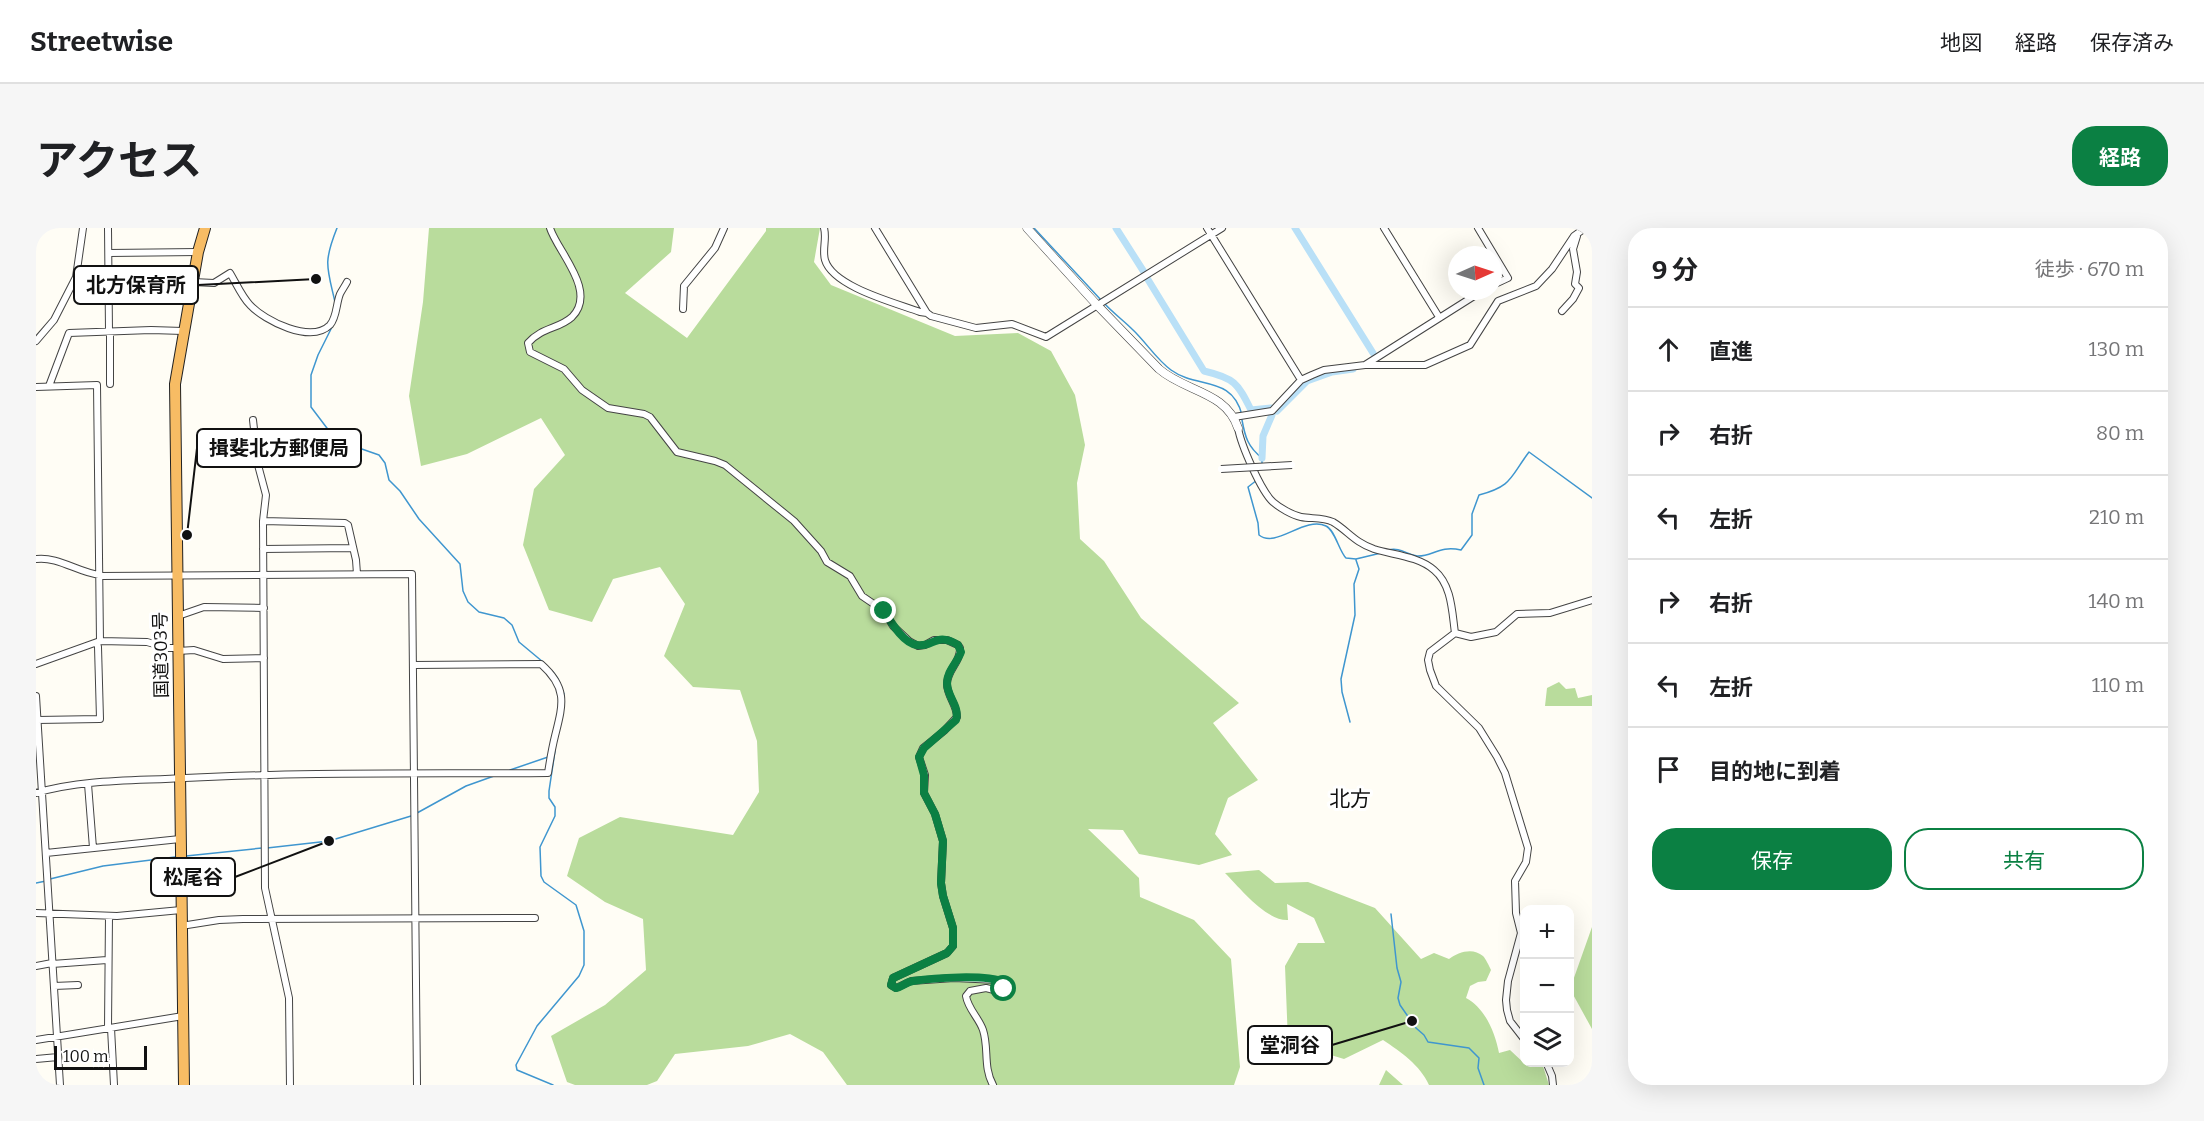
<!DOCTYPE html>
<html lang="ja">
<head>
<meta charset="utf-8">
<style>
	body { margin:0; font-family:Bitter,"Noto Sans JP",serif; background:#f6f6f6; color:#202124 }
	.controls { position:absolute; right:18px; bottom:18px; display:grid; overflow:hidden; border-radius:12px; box-shadow:0 6px 24px #0002 }
	.controls button { width:54px; height:54px; display:grid; place-items:center; padding:0; border:0; border-bottom:2px solid #e0e0e0; background:#fff; color:#202124; font:30px sans-serif }
	.compass { position:absolute; left:1412px; top:18px; width:54px; height:54px; border-radius:50%; background:#fff; box-shadow:0 6px 24px #0002; rotate:87deg }
	.scale { position:absolute; left:18px; bottom:15px; width:93px; box-sizing:border-box; padding-left:6px; border:3px solid #111; border-top:0; font-size:16px; line-height:21px; white-space:nowrap; color:#111; -webkit-text-stroke:4px #fff; paint-order:stroke }
	.stop { position:absolute; width:18px; height:18px; margin:-14px; border:4px solid #0b8043; border-radius:50%; background:#fff }
	.stop.end { background:#0b8043; border-color:#fff; box-shadow:0 2px 6px #0008 }
	.list { margin:0; padding:0; list-style:none }
	h2 { display:flex; justify-content:space-between; align-items:center; height:78px; margin:0; padding:0 24px; font-size:26px }
	h2 small { font-size:20px; font-weight:400; color:#757577 }
	.list li { display:grid; grid-template-columns:39px 1fr auto; gap:18px; align-items:center; box-sizing:border-box; height:84px; padding:0 24px; border-top:2px solid #e0e0e0 }
	.list b { display:block; font-size:22px; white-space:nowrap }
	.list em { font-size:20px; font-style:normal; color:#757577 }
	.actions { display:flex; gap:12px; padding:18px 24px }
	.actions a { flex:1; padding:14px 0; border:2px solid #0b8043; border-radius:24px; text-align:center; font-size:21px; color:#0b8043 }
	.actions .main { background:#0b8043; color:#fff }
	.icon { flex:none; width:33px; height:33px; fill:none; stroke:currentColor; stroke-width:2; stroke-linecap:round; stroke-linejoin:round }
	.map { position:relative; flex:none; width:1556px; height:857px; overflow:hidden; border-radius:24px }
	header { display:flex; align-items:center; gap:36px; box-sizing:border-box; height:84px; padding:0 30px; background:#fff; border-bottom:2px solid #e0e0e0 }
	header strong { font-size:28px }
	nav { display:flex; gap:33px; margin-inline-start:auto; font-size:21px }
	.intro { display:flex; align-items:center; justify-content:space-between; box-sizing:border-box; height:144px; padding:0 36px }
	h1 { margin:0; font-size:42px }
	.button { padding:15px 27px; border-radius:24px; background:#0b8043; color:#fff; font-size:21px; font-weight:700 }
	main { display:flex; gap:36px; padding:0 36px }
	aside { flex:1; background:#fff; border-radius:24px; box-shadow:0 6px 24px #0002 }
	.map>svg:first-child { display:block }
	.forest { fill:#b9dc9c }
	.lines { fill:none; stroke-linecap:round; stroke-linejoin:round }
	.stream { stroke:#3f96cf; stroke-width:1.5 }
	.canal { stroke:#b9e0f7; stroke-width:7 }
	.minor-casing { stroke:#444; stroke-width:8 }
	.tertiary-casing { stroke:#444; stroke-width:9 }
	.trunk-casing { stroke:#222; stroke-width:12 }
	.minor { stroke:#fff; stroke-width:6 }
	.tertiary { stroke:#fff; stroke-width:8 }
	.trunk { stroke:#f7bc64; stroke-width:10 }
	.minor-bridge-casing { stroke:#444; stroke-width:8; stroke-linecap:butt }
	.minor-bridge { stroke:#fff; stroke-width:6 }
	.route { stroke:#0b8043; stroke-width:8 }
	.labels { text-anchor:middle; dominant-baseline:central; stroke-width:6; stroke-linejoin:round; paint-order:stroke }
	.street-label { font-size:18px; fill:#111; stroke:#fff }
	.quarter-label { font-size:21px; fill:#111; stroke:#fff }
	.leader { fill:none; stroke:#111; stroke-width:2 }
	.callout-dot { fill:#111; stroke:#fff; stroke-width:2 }
	.callout { fill:#fff; stroke:#111; stroke-width:2 }
	.callout-label { font-size:20px; text-anchor:middle; font-weight:bold; fill:#111 }
</style>
</head>
<body>
<header>
<strong>Streetwise</strong>
<nav><a>地図</a><a>経路</a><a>保存済み</a></nav>
</header>
<div class="intro"><h1>アクセス</h1><a class="button">経路</a></div>
<main>
<div class="map">
<svg width="1556" height="857" viewBox="0 0 1556 857">
	<rect width="100%" height="100%" fill="#fffdf5"/>
	<path class="forest" d="M393,0H638L635,24L589,65L651,110L730,3V0H784L778,34L795,57L919,108L982,105L1015,123L1039,167L1049,217L1041,255L1044,311L1068,333L1105,390L1203,475L1177,495L1222,552L1192,570L1179,606L1196,627L1163,637L1103,626L1087,602L1052,601L1103,650L1104,669L1158,692L1195,731L1204,839L1198,857H811L787,824L754,806L712,818L639,826L621,853L611,857H539L531,854L515,808L569,777L610,742L607,691L569,674L531,648L543,610L584,589L697,607L723,564L721,513L704,462L657,459L628,428L649,376L624,339L577,351L556,394L513,382L487,317L498,261L529,227L505,190L431,226L385,238L373,168L387,74Z
		M1523,454L1530,461L1539,460L1542,470L1556,467V478H1509L1511,460Z
		M1223,642L1239,655L1272,654L1339,680L1385,731L1398,725L1413,731C1422,724 1437,719 1447,728C1450,731 1453,738 1455,742L1450,753L1442,754L1434,758L1430,770C1449,780 1459,804 1463,825L1474,822L1490,837L1506,835L1513,857H1393C1384,837 1365,824 1347,812L1308,831L1252,814L1249,738L1262,715H1289L1278,690L1251,676L1252,692C1230,693 1204,660 1189,645Z
		M1556,699V801L1534,761Z
		M1350,842L1367,857H1343Z"/>
	<g class="lines">
		<path class="stream" d="M998,0L1065,72
			M299,74C291,39 287,35 301,0
			M1068,75C1077,85 1087,92 1096,101C1110,114 1120,131 1135,142C1161,161 1196,147 1206,187
			M296,99L282,127L275,147V179L300,212L343,227L349,235L353,252L364,263L383,291L424,336L427,363L432,374L443,384L468,390L476,397L483,414L507,434
			M1206,192C1209,209 1212,219 1226,230V237
			M1221,252L1212,259L1222,295L1223,307C1240,321 1268,288 1290,298C1299,302 1303,323 1310,330L1320,331L1345,325
			M1352,322C1364,319 1370,326 1381,328C1396,329 1403,317 1425,322L1436,307V286L1443,267C1477,258 1474,249 1493,224L1556,270
			M517,444L522,451L528,466
			M1314,494L1306,464L1305,451L1319,387L1318,356L1323,341L1320,332
			M525,495L528,471
			M474,542L512,529
			M381,585L430,558L458,548
			M231,620L293,613L375,588
			M150,628L226,620
			M14,651L67,638L139,629
			M0,655L10,653
			M1355,686L1361,740L1365,754L1362,770L1364,777L1380,800L1388,807L1392,814L1433,820L1443,830L1442,840L1448,857
			M517,857L481,842L480,837L501,798L543,748L548,737V703L540,677L508,654L505,648L504,619L519,588V579L513,570V563L519,523"/>
		<path class="canal" d="M1080,0L1108,44
			M1259,0L1337,125
			M1111,50L1168,143C1198,150 1202,155 1215,182L1235,180
			M1241,183L1271,153L1296,144L1317,141
			M1226,230L1227,208L1236,187"/>
		<g class="minor-casing">
			<path id="minor" d="M72,0L73,103
				M514,0C521,23 562,63 536,89C523,101 506,99 492,115L494,124L528,141L546,162L572,180L608,186L614,189L641,224L679,233L689,237L758,293L785,323L791,334L814,348L826,368L848,383L857,398L873,413L882,418L889,417L898,412H911L922,417L924,420C925,434 911,442 911,456C911,468 921,477 921,489L908,503L887,520L883,529L889,547L888,565L899,586L907,613L905,655L907,668L917,700V718L911,725L857,750L855,757L860,760L875,753L918,750L961,752L967,754L968,761L962,763L950,760L934,763L930,768C932,781 943,790 947,802C953,820 947,839 957,857
				M788,0C791,11 786,21 789,32C797,59 860,75 884,84L891,85L895,88L940,100L976,96L1010,109L1186,0
				M839,0L891,85
				M1171,0L1265,152
				M1348,0L1403,89
				M1442,0L1472,50L1457,57
				M73,25L162,24
				M157,54L178,55L194,45C200,55 206,69 214,77C229,93 275,116 294,97C301,89 300,76 304,66C306,62 309,58 311,54
				M647,81L648,58L679,20L688,0
				M1526,83L1537,71L1543,60L1539,56L1541,44L1537,21L1541,8
				M0,113L18,92L40,49L47,0
				M1329,137H1389L1434,117L1462,73L1500,58L1516,41L1538,8L1549,0
				M74,156V103
				M13,158L33,105L115,102L147,103
				M0,159L61,157L64,413
				M1198,189L1236,183L1265,152L1276,147L1288,142L1329,137L1446,63
				M217,192L222,237L230,267L227,293
				M1202,200C1205,217 1225,263 1237,274C1244,280 1256,287 1265,289C1275,291 1287,289 1297,294C1312,303 1318,314 1338,321C1357,327 1382,328 1398,342C1416,357 1416,384 1419,405
				M227,321L317,320
				M0,331C22,328 43,345 64,347
				M64,348L376,346L381,857
				M142,388L168,379L228,380
				M1419,405L1394,424L1392,432L1394,442L1400,458L1443,500L1461,529L1469,545L1492,620L1490,634L1479,653L1480,685L1485,705L1472,753L1470,772L1471,782L1474,793L1488,811
				M1419,405L1435,409L1460,404L1481,386L1514,385L1556,372
				M142,423L158,422L187,431L228,430
				M0,436L64,413L111,414L132,420H142
				M0,468L24,857
				M1,492L64,491L62,419L61,415
				M52,556L57,620
				M0,565C48,551 100,553 149,550C270,544 391,546 512,545C514,532 516,520 519,508C527,476 532,460 505,436L377,437
				M10,625L144,611
				M0,685L81,688L145,682
				M145,698L183,692L207,691L499,690
				M16,736L71,732
				M0,738L16,735
				M18,758L42,757
				M72,800L73,688
				M75,800L78,857
				M0,812L147,788
				M0,831L22,829
				M1510,834L1516,848L1517,857
				M254,857L253,770L229,660L227,293L309,295L312,297L320,332L321,346"/>
		</g>
		<g class="tertiary-casing">
			<path id="tertiary" d="M991,0L1061,77L1123,141C1149,164 1190,163 1202,200"/>
		</g>
		<g class="trunk-casing">
			<path id="trunk" d="M148,857L139,156L162,24L169,0"/>
		</g>
		<use href="#minor" class="minor"/>
		<use href="#tertiary" class="tertiary"/>
		<use href="#trunk" class="trunk"/>
		<g class="minor-bridge-casing">
			<path id="minor-bridge" d="M1185,241L1256,237"/>
		</g>
		<use href="#minor-bridge" class="minor-bridge"/>
	</g>
	<g class="lines">
		<path class="route" d="M848,383C855,394 867,415 881,417C897,420 900,403 922,417L925,424C921,435 911,443 911,455C911,469 924,478 920,492L888,520L883,529L888,547V565L899,586L907,613L905,655L907,668L917,700V718L911,725L857,750L855,757L860,760C866,759 870,754 877,753C897,750 950,746 967,754L968,761"/>
	</g>
	<g class="labels">
		<g class="street-label">
			<text transform="translate(125 427) rotate(-91)">国道303号</text>
		</g>
		<g class="quarter-label">
			<text x="1314" y="571">北方</text>
		</g>
	</g>
	<path class="leader" d="M280 51L162 57M151 307L161 220M293 613L199 649M1376 793L1296 817"/>
	<g class="callout-dot">
		<circle cx="280" cy="51" r="6"/>
		<circle cx="151" cy="307" r="6"/>
		<circle cx="293" cy="613" r="6"/>
		<circle cx="1376" cy="793" r="6"/>
	</g>
	<g class="callout">
		<rect x="38" y="38" width="124" height="38" rx="6"/>
		<rect x="161" y="201" width="164" height="38" rx="6"/>
		<rect x="115" y="630" width="84" height="38" rx="6"/>
		<rect x="1212" y="798" width="84" height="38" rx="6"/>
	</g>
	<g class="callout-label">
		<text x="100" y="64">北方保育所</text>
		<text x="243" y="227">揖斐北方郵便局</text>
		<text x="157" y="656">松尾谷</text>
		<text x="1254" y="824">堂洞谷</text>
	</g>
</svg>
<div class="controls">
<button>+</button>
<button>−</button>
<button><svg class="icon" aria-label="layers" viewBox="0 0 24 24"><path d="M12 4l9 5-9 5-9-5zM3 14l9 5 9-5"/></svg></button>
</div>
<svg class="compass" viewBox="-18 -18 36 36"><path d="M0-13l5 13h-10z" fill="#e53935"/><path d="M0 13l5-13h-10z" fill="#757577"/></svg>
<div class="scale">100 m</div>
<div class="stop" style="left:968px;top:761px"></div>
<div class="stop end" style="left:848px;top:383px"></div>
</div>
<aside>
<h2>9 分<small>徒歩 · 670 m</small></h2>
<ul class="list">
<li><svg class="icon" aria-label="ahead" viewBox="0 0 24 24"><path d="M12 20V5M6 11l6-6 6 6"/></svg><div><b>直進</b></div><em>130 m</em></li>
<li><svg class="icon" aria-label="right" viewBox="0 0 24 24"><path d="M7 20v-9h11M14 6l5 5-5 5"/></svg><div><b>右折</b></div><em>80 m</em></li>
<li><svg class="icon" aria-label="left" viewBox="0 0 24 24"><path d="M17 20v-9H6M10 6l-5 5 5 5"/></svg><div><b>左折</b></div><em>210 m</em></li>
<li><svg class="icon" aria-label="right" viewBox="0 0 24 24"><path d="M7 20v-9h11M14 6l5 5-5 5"/></svg><div><b>右折</b></div><em>140 m</em></li>
<li><svg class="icon" aria-label="left" viewBox="0 0 24 24"><path d="M17 20v-9H6M10 6l-5 5 5 5"/></svg><div><b>左折</b></div><em>110 m</em></li>
<li><svg class="icon" aria-label="arrive" viewBox="0 0 24 24"><path d="M6 21V4h12l-3 4 3 4H6"/></svg><div><b>目的地に到着</b></div></li>
</ul>
<div class="actions"><a class="main">保存</a><a>共有</a></div>
</aside>
</main>
</body>
</html>
